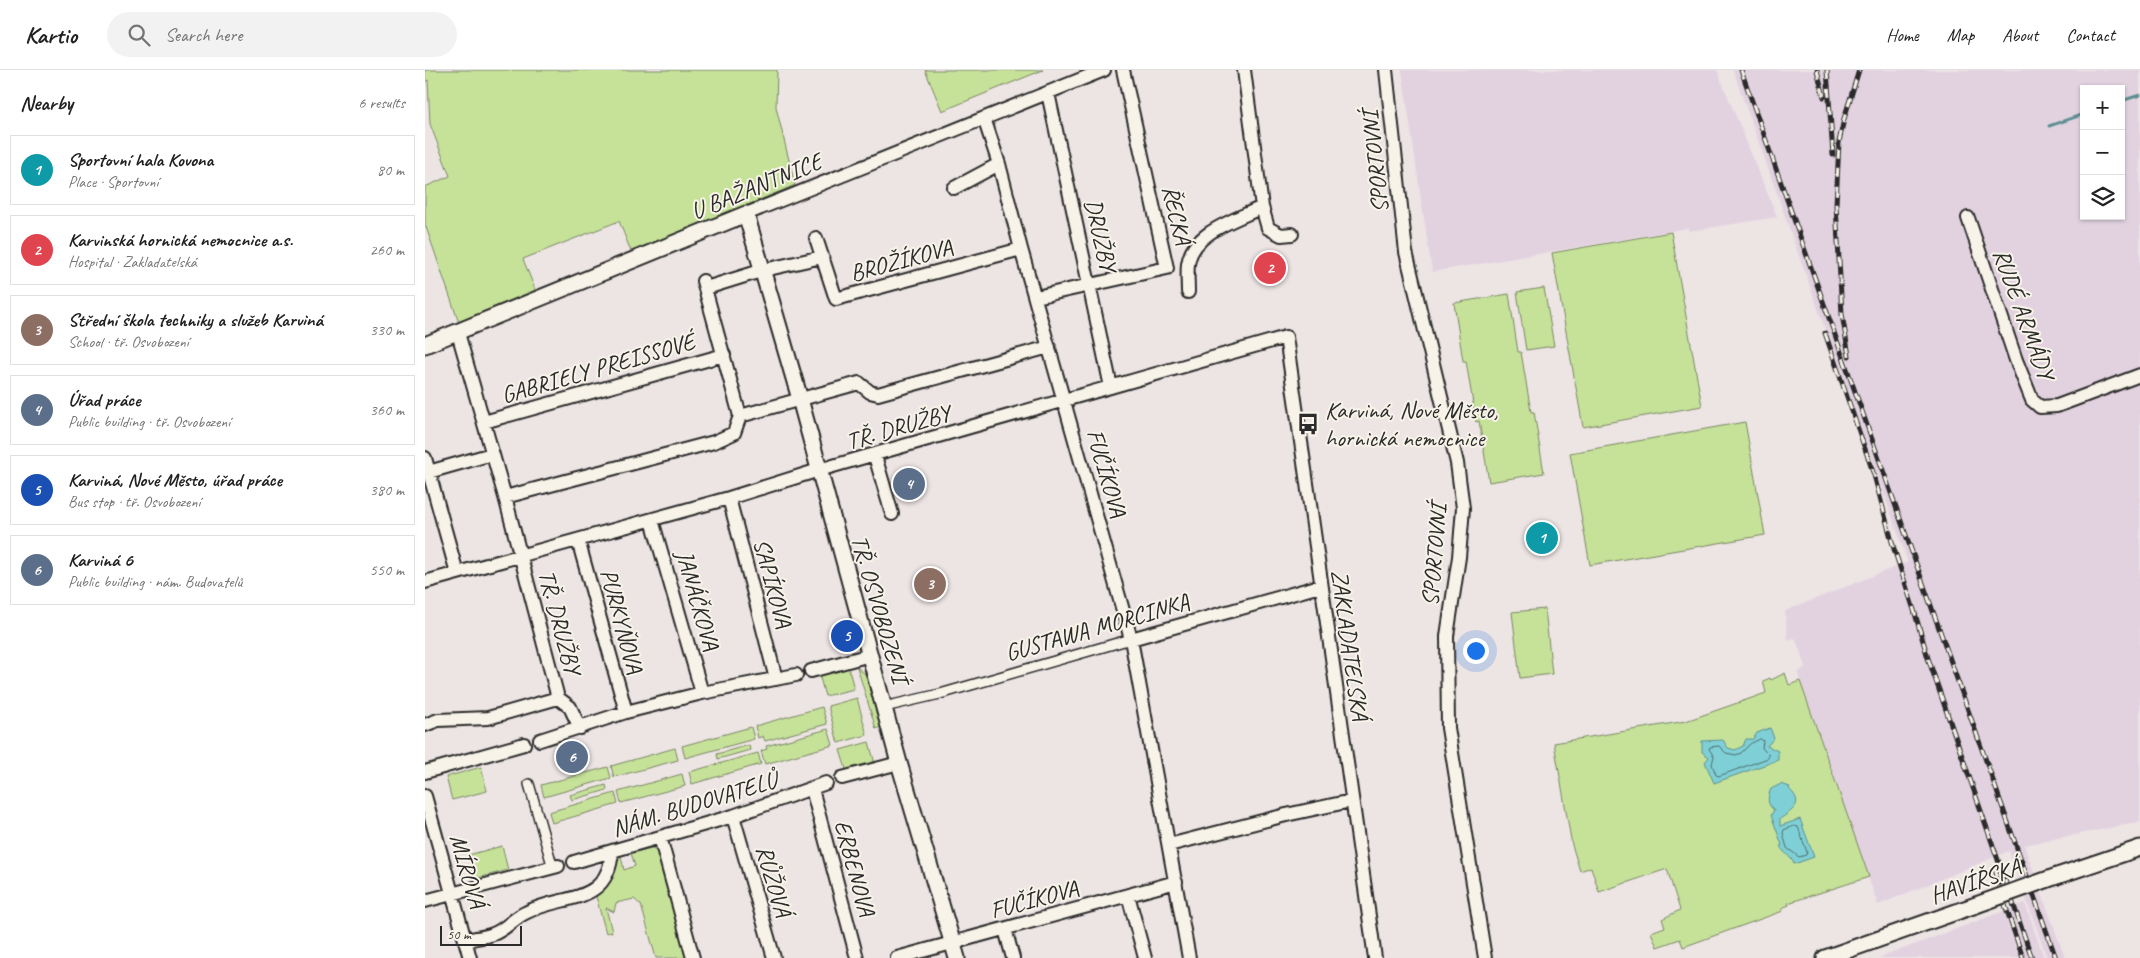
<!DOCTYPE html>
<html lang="en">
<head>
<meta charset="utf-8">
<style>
	body { margin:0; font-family:Caveat,sans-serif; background:#f2f2f2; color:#222 }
	.controls { position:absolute; right:15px; top:15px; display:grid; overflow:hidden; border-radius:0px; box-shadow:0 1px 4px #0004 }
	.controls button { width:45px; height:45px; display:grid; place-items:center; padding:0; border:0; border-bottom:1px solid #e0e0e0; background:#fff; color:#222; font:25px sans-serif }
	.scale { position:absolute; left:15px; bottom:12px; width:82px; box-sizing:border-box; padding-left:5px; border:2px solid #2b2b2b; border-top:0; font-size:14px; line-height:18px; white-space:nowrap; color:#2b2b2b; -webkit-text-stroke:4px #f7f3e8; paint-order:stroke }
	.you { position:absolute; left:1050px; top:580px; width:18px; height:18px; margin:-12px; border:4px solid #fff; border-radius:50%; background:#1a73e8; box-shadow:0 0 0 8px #1a73e833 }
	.badge { display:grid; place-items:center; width:32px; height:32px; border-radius:50%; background:#2b2b2b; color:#fff; font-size:16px; font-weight:700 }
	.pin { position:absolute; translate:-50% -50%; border:2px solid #fff; box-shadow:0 1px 5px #0006 }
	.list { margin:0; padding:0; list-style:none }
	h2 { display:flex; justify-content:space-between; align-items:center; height:65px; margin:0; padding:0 20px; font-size:21px }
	h2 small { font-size:16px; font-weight:400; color:#767676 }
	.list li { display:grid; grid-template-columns:32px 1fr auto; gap:15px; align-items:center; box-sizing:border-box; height:70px; margin:0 10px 10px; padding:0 10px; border:1px solid #e0e0e0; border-radius:0px }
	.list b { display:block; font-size:19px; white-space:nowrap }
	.list p { margin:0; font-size:16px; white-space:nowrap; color:#767676 }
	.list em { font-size:16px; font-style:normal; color:#767676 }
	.icon { flex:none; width:28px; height:28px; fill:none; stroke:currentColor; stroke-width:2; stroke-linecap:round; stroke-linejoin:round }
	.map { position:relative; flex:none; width:1715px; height:888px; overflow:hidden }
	header { display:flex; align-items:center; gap:30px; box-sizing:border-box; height:70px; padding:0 25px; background:#fff; border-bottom:1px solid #e0e0e0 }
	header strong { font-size:24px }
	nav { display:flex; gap:28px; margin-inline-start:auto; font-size:18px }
	.search { width:350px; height:45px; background:#f2f2f2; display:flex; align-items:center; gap:12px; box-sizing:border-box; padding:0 18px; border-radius:28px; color:#767676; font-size:19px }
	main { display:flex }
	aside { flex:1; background:#fff }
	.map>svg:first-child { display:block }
	.built { fill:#e2d2e0; fill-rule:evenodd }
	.green { fill:#c6e299; stroke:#788662 }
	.water { fill:#7fd0d6; stroke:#5d8e92 }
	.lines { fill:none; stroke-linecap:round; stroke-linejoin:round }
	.shore { stroke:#4d6d6f; stroke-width:1 }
	.stream { stroke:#5d8e92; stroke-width:3 }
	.pedestrian-casing { stroke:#2b2b2b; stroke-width:12 }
	.minor-casing { stroke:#2b2b2b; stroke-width:16 }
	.tertiary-casing { stroke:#2b2b2b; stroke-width:19 }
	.pedestrian { stroke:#f7f3e8; stroke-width:9 }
	.minor { stroke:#f7f3e8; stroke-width:12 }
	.tertiary { stroke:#f7f3e8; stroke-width:15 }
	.rail-casing { stroke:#2b2b2b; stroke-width:5 }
	.rail { stroke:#f7f3e8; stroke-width:3; stroke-dasharray:9; stroke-linecap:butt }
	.tertiary-bridge-casing { stroke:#2b2b2b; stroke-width:19; stroke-linecap:butt }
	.tertiary-bridge { stroke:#f7f3e8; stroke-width:15 }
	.labels { text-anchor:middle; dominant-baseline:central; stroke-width:4; stroke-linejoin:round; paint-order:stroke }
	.street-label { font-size:24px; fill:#2b2b2b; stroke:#f7f3e8 }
	.poi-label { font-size:24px; fill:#2b2b2b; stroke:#f7f3e8; text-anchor:start }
</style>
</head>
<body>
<header>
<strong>Kartio</strong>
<div class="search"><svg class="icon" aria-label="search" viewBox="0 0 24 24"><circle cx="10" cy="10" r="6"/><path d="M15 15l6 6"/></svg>Search here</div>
<nav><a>Home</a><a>Map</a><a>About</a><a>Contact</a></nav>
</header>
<main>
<aside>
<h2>Nearby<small>6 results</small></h2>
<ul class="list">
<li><span class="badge" style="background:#0f9aa8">1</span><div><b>Sportovní hala Kovona</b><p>Place · Sportovní</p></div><em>80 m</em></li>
<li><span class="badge" style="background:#e0444e">2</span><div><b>Karvinská hornická nemocnice a.s.</b><p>Hospital · Zakladatelská</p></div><em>260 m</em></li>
<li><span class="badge" style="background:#8d6e63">3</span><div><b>Střední škola techniky a služeb Karviná</b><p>School · tř. Osvobození</p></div><em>330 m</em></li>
<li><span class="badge" style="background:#5c6f8a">4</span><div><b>Úřad práce</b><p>Public building · tř. Osvobození</p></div><em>360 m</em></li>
<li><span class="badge" style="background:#1a4fb4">5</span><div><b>Karviná, Nové Město, úřad práce</b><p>Bus stop · tř. Osvobození</p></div><em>380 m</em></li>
<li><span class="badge" style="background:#5c6f8a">6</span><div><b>Karviná 6</b><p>Public building · nám. Budovatelů</p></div><em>550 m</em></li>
</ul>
</aside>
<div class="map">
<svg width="1715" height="888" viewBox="0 0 1715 888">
	<rect width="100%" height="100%" fill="#ede4e4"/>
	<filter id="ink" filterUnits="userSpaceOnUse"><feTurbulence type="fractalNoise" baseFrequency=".02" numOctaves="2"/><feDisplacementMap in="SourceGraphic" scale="10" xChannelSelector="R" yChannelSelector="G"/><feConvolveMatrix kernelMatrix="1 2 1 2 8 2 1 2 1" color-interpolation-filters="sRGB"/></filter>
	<g filter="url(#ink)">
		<path class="built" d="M977,0H1292L1352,147L1264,161L1263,158L1007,202Z
			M1308,0H1715V752L1599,775L1640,888H1622L1584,781L1453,835L1375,611L1373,603L1381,596L1370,568L1363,571L1360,541L1483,492ZM1659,19H1696V146H1659Z
			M1600,833L1619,888H1454Z"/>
		<path class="green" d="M0,0H352L351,37L370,115L207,184L194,151L98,189L111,222L34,253L0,154V117L25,106L5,54L3,10L0,12Z
			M500,0H618L517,41Z
			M1246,162L1277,336L1158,357L1127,183Z
			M1119,218L1129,276L1101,280L1092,222Z
			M1084,224L1093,282H1096L1106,342H1109L1119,403L1064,412L1054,351L1051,352L1041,291H1038L1029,233Z
			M1320,352L1340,465L1165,495L1145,383Z
			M1120,539L1127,604L1095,608L1087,542Z
			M423,596L429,619L400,626L394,604Z
			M432,597L441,605L456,657L451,659Z
			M1360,603L1364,615L1375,611L1444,807L1363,833L1364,835L1357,838L1358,841L1258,877L1255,869L1232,877L1226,862L1240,857L1237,849L1255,840L1242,799L1174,822L1166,797L1155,801L1147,775L1129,673L1261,651L1341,623L1338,611L1345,608L1346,610Z
			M432,628L442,665L413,673L403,636Z
			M397,637L402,654L340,671L338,666L333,668L330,656Z
			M326,657L329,669L260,688L257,676Z
			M403,659L408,675L340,694L336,681L342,679L341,676Z
			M444,672L450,694L422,702L415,680Z
			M324,675L325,680L293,689L292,684Z
			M250,678L253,690L189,707L186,696Z
			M333,683L336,694L267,714L264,702Z
			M56,697L62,721L27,730L21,707Z
			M183,697L186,708L119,727L116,715Z
			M257,704L260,716L196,733L193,722Z
			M181,715L182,720L147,730L145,725Z
			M190,723L193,734L127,753L124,742Z
			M77,776L83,800L49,809L43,785Z
			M227,778L235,782L265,888H231L216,835L209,829L191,833L189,842L181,838L187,862L181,863L170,823L192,789L196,786L199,800L210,796L206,783Z"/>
		<path class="water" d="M1345,658L1349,668L1342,676L1353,681V690L1289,713L1280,692L1284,687L1277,682V671L1298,670L1303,678L1310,680L1318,676L1321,669H1328L1332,663Z
			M1356,714L1365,717L1364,719C1381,734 1366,741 1355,749V756L1375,749L1389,787L1369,794C1366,786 1359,784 1355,776L1357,775L1346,745L1349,740C1342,735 1342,727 1346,719Z"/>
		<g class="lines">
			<path class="shore" d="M1336,669L1338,671L1337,678L1344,685L1343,688L1294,706L1291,705L1287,694L1289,686L1284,679L1285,677L1294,676L1301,683L1311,685L1316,683L1325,674Z
				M1370,756L1373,757L1382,782L1381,785L1374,787L1362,778L1358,763L1359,760Z"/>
			<path class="stream" d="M1696,31L1715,25
				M1624,56L1659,44"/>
			<g class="pedestrian-casing">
				<path id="pedestrian" d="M459,637L515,624L706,569
					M104,714L128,798"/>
			</g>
			<g class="minor-casing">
				<path id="minor" d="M819,0L837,137L843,158L856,165L867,164
					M961,0L981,182L1032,393L1038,438L1034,487L1022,566L1023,658L1060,888
					M623,23L686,317
					M559,48L574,94L596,179L706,569L764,888
					M529,118L574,94
					M321,144L679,0
					M1543,148L1591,290L1607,330L1615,337L1632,336L1715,305
					M391,168L411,229L596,179
					M278,211L315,346
					M281,218L339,200L397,187
					M763,222C763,213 762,203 763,194C767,162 811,150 837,137
					M611,227L742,198L698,0
					M33,263L80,427L133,628
					M315,346L434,313L445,322L453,324L624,277
					M59,352L299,285
					M450,386L467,444
					M0,388L32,503
					M0,403L67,384
					M80,427L289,372L309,363L315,346
					M304,428L351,609
					M227,450L277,623
					M153,470L201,642
					M0,512L304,428L394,400L861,267L950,888
					M706,569L895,516
					M386,601L445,585
					M133,628L145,637L155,658
					M0,655L13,650L63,648L133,628
					M115,670L201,642L277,623L371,605
					M0,702L99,674
					M417,708L474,693
					M387,719L432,888
					M0,726L45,888
					M308,746L349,888
					M235,767L268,888
					M744,775L861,745L926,731
					M149,792L308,746L401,713
					M703,825L720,888
					M0,831L133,796
					M580,859L588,888
					M41,870C50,868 60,867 68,864C80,860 89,848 100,843C137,823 183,837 187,781
					M472,888L751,812"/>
			</g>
			<g class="tertiary-casing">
				<path id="tertiary" d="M0,275L321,144L375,329L474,693L532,888
					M1632,806L1715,778
					M1400,888L1551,835"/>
			</g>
			<use href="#pedestrian" class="pedestrian"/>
			<use href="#minor" class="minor"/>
			<use href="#tertiary" class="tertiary"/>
			<g class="rail-casing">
				<path id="rail" d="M1316,0L1631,888
					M1392,0L1399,27
					M1402,0L1408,85
					M1400,263L1449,405L1469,479L1489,540L1503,588L1607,888
					M1424,286L1417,244L1411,135L1414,72L1419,49L1434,0
					M1570,798L1575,820L1598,888"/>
			</g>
			<use href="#rail" class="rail"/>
			<g class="tertiary-bridge-casing">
				<path id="tertiary-bridge" d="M1551,835L1632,806"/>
			</g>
			<use href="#tertiary-bridge" class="tertiary-bridge"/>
		</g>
	</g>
	<defs>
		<g id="bus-bare" transform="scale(1.725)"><path d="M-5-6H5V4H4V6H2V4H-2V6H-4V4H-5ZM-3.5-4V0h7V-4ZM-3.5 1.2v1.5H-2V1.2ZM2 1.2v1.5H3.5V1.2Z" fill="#2b2b2b" stroke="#f7f3e8" stroke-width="2.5" paint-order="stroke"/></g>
	</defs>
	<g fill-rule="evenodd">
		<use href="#bus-bare" x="883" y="354"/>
	</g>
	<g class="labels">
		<g class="street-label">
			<text transform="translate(950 92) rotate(-96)">SPORTOVNÍ</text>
			<text transform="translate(331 116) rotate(-22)">U BAŽANTNICE</text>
			<text transform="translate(752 145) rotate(77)">ŘECKÁ</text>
			<text transform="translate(676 165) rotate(77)">DRUŽBY</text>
			<text transform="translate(476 190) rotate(-15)">BROŽÍKOVA</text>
			<text transform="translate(1599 244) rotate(70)">RUDÉ ARMÁDY</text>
			<text transform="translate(173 298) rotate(-16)">GABRIELY PREISSOVÉ</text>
			<text transform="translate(473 357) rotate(-16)">TŘ. DRUŽBY</text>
			<text transform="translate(682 403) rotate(74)">FUČÍKOVA</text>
			<text transform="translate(1009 485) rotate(-85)">SPORTOVNÍ</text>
			<text transform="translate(348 513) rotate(75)">SAPÍKOVA</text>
			<text transform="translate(273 530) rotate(74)">JANÁČKOVA</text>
			<text transform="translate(455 539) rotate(74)">TŘ. OSVOBOZENÍ</text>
			<text transform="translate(197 551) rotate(75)">PURKYŇOVA</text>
			<text transform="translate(135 552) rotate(75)">TŘ. DRUŽBY</text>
			<text transform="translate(672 557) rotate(-16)">GUSTAWA MORCINKA</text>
			<text transform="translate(925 575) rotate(82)">ZAKLADATELSKÁ</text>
			<text transform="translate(269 734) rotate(-17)">NÁM. BUDOVATELŮ</text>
			<text transform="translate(430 798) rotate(75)">ERBENOVA</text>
			<text transform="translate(43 801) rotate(74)">MÍROVÁ</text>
			<text transform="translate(349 811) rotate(74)">RŮŽOVÁ</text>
			<text transform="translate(1550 811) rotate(-19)">HAVÍŘSKÁ</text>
			<text transform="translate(609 829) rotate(-15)">FUČÍKOVA</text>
		</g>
		<g class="poi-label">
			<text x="900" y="340">Karviná, Nové Město,<tspan x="900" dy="28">hornická nemocnice</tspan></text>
		</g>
	</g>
</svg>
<div class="controls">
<button>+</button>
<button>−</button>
<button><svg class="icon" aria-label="layers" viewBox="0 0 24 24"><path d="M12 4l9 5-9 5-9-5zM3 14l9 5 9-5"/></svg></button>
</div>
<div class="scale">50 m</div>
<div class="you"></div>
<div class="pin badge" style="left:1117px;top:468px;background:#0f9aa8">1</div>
<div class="pin badge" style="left:845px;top:198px;background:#e0444e">2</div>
<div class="pin badge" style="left:505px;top:514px;background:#8d6e63">3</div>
<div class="pin badge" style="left:484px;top:414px;background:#5c6f8a">4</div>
<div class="pin badge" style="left:422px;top:566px;background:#1a4fb4">5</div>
<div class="pin badge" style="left:147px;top:687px;background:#5c6f8a">6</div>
</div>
</main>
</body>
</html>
